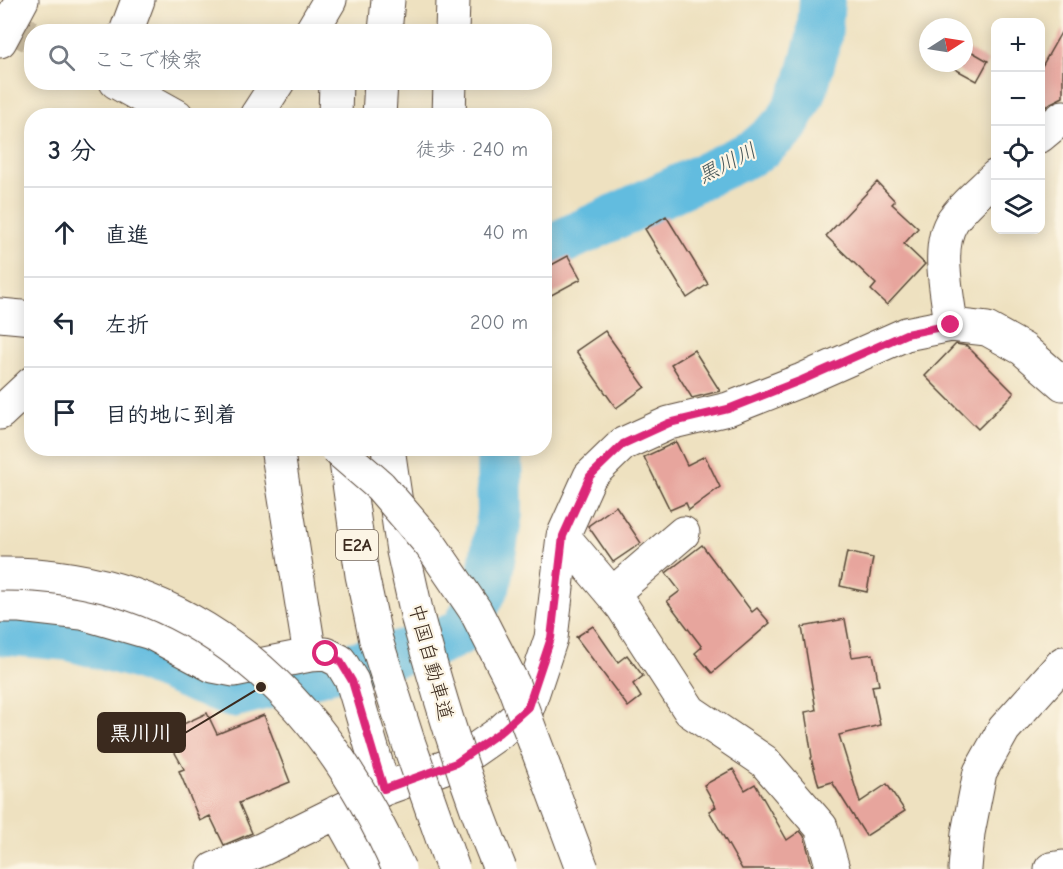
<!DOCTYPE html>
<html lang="ja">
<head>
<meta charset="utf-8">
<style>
	body { margin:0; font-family:"Comic Neue","Klee One",sans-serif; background:#f6f6f7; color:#1f2937 }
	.controls { position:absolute; right:18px; top:18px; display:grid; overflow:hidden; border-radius:12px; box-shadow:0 3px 15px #0003 }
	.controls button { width:54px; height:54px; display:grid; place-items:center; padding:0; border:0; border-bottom:2px solid #e0e1e3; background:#fff; color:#1f2937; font:30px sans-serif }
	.compass { position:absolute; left:919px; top:18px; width:54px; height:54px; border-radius:50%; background:#fff; box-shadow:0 3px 15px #0003; rotate:78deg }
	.stop { position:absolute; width:18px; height:18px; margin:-14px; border:4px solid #db2777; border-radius:50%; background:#fff }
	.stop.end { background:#db2777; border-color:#fff; box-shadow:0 2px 6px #0008 }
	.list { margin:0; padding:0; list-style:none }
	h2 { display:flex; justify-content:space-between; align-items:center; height:78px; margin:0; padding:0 24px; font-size:26px }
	h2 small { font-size:20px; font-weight:400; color:#747a83 }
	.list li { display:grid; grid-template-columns:39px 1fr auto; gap:18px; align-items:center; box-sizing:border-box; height:90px; padding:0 24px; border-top:2px solid #e0e1e3 }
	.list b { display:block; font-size:22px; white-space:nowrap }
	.list em { font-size:20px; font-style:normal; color:#747a83 }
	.icon { flex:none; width:33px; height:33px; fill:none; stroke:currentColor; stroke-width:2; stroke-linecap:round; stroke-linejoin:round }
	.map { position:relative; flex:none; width:1063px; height:869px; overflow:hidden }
	.search { position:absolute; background:#fff; box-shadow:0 3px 15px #0003; left:24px; top:24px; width:528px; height:66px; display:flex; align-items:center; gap:15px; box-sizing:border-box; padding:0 21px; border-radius:24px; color:#747a83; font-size:22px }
	.panel { position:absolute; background:#fff; box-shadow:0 3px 15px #0003; left:24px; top:108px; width:528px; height:348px; border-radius:24px }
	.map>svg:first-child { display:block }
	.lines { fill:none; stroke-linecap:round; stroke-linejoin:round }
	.river { stroke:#62bcdf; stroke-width:46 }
	.building { fill:#e7a59d }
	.minor-tunnel { stroke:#cabca0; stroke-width:33; stroke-dasharray:33 16; stroke-linecap:butt }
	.minor-casing { stroke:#564536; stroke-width:35 }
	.highway-casing { stroke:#564536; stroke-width:35 }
	.minor { stroke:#fff; stroke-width:33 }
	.highway { stroke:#fff; stroke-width:33 }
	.highway-bridge-casing { stroke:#564536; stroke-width:35; stroke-linecap:butt }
	.highway-bridge { stroke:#fff; stroke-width:33 }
	.route { stroke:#db2777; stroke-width:8 }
	.labels { text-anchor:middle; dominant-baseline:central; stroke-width:4.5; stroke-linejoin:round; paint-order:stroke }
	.shield { fill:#fcf5e5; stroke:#75675a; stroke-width:1.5 }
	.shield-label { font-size:18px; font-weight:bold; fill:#3b2a1e }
	.street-label { font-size:20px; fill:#3b2a1e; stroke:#fcf5e5 }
	.water-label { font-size:21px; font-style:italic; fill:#475658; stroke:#fcf5e5 }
	.leader { fill:none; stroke:#3b2a1e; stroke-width:2 }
	.callout-dot { fill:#3b2a1e; stroke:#fcf5e5; stroke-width:2 }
	.callout { fill:#3b2a1e; stroke:#3b2a1e; stroke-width:2 }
	.callout-label { font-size:21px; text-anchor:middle; font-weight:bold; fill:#fff }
</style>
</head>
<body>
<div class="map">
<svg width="1063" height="869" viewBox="0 0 1063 869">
	<rect width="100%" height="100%" fill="#fcf5e5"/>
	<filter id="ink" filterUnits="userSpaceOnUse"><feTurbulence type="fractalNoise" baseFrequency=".0167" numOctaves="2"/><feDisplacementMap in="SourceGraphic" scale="12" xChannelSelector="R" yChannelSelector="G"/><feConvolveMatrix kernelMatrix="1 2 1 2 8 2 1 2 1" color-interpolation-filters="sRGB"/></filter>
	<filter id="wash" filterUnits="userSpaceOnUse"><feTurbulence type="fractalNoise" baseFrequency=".008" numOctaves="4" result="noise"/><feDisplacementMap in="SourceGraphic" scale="24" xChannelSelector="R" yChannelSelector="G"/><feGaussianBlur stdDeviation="1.35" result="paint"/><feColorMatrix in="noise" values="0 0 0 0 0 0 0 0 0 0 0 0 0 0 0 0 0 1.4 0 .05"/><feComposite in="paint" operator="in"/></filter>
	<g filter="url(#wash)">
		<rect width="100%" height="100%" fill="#eee1c0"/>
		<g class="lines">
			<path class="river" d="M544,250L756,151L786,125L805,89L819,38L822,0
				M0,632L70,638L136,656L232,695L439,643L464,630L488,584L500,513L499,448"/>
		</g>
		<g id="blocks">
			<path class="building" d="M1063,29V97L1051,103L1041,111V68Z
				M967,49L988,61L977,81L955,69L959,63H964V53Z
				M877,182L895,201L892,204L918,228L904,244L925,264L887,305L871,290L876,284L826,236Z
				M666,216L708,284L687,298L645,229Z
				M568,256L581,279L544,299V269Z
				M605,331L645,387L616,408L576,351Z
				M956,344L967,346L1014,393L978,429L925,376Z
				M694,350L720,391L692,398L671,364Z
				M676,442L687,465L705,456L720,487L689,510L686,503L670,510L644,457Z
				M616,506L641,543L613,562L588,526Z
				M702,545L752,612L757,608L770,623L712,673L695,653L702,647L667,601L680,591L666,573Z
				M847,552L873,558L867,592L840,586Z
				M845,619L852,657L873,654L879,685L872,686L880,725L839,735L860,802L887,784L905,811L866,836L832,782L819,786L811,758L812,757L805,712L816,710L802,627Z
				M593,626L618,662L627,655L643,676L633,684L641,697L628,707L576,637Z
				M207,713L217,734L264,715L290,782L239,803L252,833L224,845L210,816L200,821L179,771L184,769L164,733Z
				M733,769L745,790L755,784L787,840L800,831L804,836L813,869H742L709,811L716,807L704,785Z"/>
		</g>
	</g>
	<g filter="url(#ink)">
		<use href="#blocks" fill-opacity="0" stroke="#564536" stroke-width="1.5"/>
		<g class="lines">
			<path class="minor-tunnel" d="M0,21L32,37"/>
			<g class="minor-casing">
				<path id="minor" d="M126,32L138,0
					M452,32L453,0
					M116,82L177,116
					M449,116L450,82
					M1040,136L1063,117
					M951,325C948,295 935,246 953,220C964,204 982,190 996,176
					M277,448L310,655L326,654L340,661L352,681L384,789
					M563,536L622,606L690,711L764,761L821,827L833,869
					M612,594L683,533
					M0,606H20L82,613L151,633L213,666L234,670L310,655
					M337,812L369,869
					M214,869L263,849L384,789L456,763L499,733L528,707L551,638L563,536L590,476L623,444L669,423L728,409L802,380L906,334L951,325L987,329L1023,349L1063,384
					M965,869L968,833L980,772L1004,729L1063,663
					M1051,869L1063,867"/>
			</g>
			<g class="highway-casing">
				<path id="highway" d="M311,32L330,0
					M385,32L388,0
					M0,41L22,0
					M256,116L278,82
					M335,116L336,82
					M379,116L381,82
					M0,315L32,318
					M0,413L32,383
					M344,448L362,575L376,640
					M388,448L403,551L418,619"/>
			</g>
			<use href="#minor" class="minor"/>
			<use href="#highway" class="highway"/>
			<g class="highway-bridge-casing">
				<path id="highway-bridge" d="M336,448L380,486L430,544L475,610L513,684L582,869
					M0,574C196,572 324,699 399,869
					M418,619C441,704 466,787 500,869
					M376,640L408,741L453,869"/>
			</g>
			<use href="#highway-bridge" class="highway-bridge"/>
		</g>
	</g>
	<g class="lines" filter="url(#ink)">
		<path class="route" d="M326,654L340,661L352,681L384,789L456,763L499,733L528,707L551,638L563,536L590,476L623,444L669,423L728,409L802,380L906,334L951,325"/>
	</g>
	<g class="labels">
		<rect class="shield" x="336" y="530" width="42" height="30" rx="4.5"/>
		<g class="shield-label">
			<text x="357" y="545">E2A</text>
		</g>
		<g class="street-label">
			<text transform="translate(431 662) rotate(75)">中国自動車道</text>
		</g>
		<g class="water-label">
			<text transform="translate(727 163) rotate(-27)">黒川川</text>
		</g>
	</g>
	<path class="leader" d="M261 687L185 733"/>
	<circle class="callout-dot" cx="261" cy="687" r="6"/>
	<rect class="callout" x="98" y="713" width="87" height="39" rx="6"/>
	<g class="callout-label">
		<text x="141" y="740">黒川川</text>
	</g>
</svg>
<div class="controls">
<button>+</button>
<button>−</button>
<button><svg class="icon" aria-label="locate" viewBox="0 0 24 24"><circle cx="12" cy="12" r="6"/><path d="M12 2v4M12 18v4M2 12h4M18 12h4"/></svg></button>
<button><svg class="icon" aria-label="layers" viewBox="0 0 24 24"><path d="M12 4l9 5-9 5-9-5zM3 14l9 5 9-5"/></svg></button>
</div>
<svg class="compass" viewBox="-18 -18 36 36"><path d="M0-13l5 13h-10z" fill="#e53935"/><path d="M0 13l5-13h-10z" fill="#747a83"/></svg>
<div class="stop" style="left:326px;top:654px"></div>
<div class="stop end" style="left:951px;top:325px"></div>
<div class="search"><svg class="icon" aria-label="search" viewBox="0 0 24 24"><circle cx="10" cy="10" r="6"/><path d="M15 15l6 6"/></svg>ここで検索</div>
<section class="panel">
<h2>3 分<small>徒歩 · 240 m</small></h2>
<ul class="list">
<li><svg class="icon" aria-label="ahead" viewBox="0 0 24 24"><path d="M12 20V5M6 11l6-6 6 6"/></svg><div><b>直進</b></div><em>40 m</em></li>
<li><svg class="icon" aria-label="left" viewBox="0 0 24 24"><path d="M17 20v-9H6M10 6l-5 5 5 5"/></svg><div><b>左折</b></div><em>200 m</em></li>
<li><svg class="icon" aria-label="arrive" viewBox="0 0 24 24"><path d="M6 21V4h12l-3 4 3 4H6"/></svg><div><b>目的地に到着</b></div></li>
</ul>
</section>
</div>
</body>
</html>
